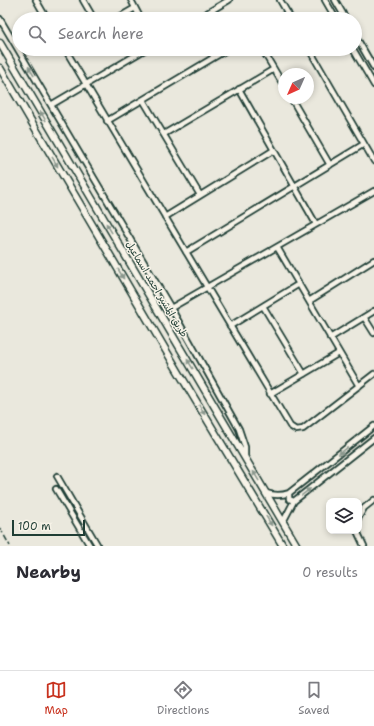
<!DOCTYPE html>
<html lang="en">
<head>
<meta charset="utf-8">
<style>
	body { margin:0; font-family:"Shantell Sans","Playpen Sans Arabic",sans-serif; background:#f2f2f3; color:#2b2b33 }
	.controls { position:absolute; right:12px; bottom:12px; display:grid; overflow:hidden; border-radius:8px; box-shadow:0 2px 6px #0003 }
	.controls button { width:36px; height:36px; display:grid; place-items:center; padding:0; border:0; border-bottom:1px solid #e1e1e2; background:#fff; color:#2b2b33; font:20px sans-serif }
	.compass { position:absolute; left:278px; top:68px; width:36px; height:36px; border-radius:50%; background:#fff; box-shadow:0 2px 6px #0003; rotate:225deg }
	.scale { position:absolute; left:12px; bottom:10px; width:73px; box-sizing:border-box; padding-left:4px; border:2px solid #1f3d34; border-top:0; font-size:11px; line-height:14px; white-space:nowrap; color:#1f3d34; -webkit-text-stroke:3px #f7f3e8; paint-order:stroke }
	.list { margin:0; padding:0; list-style:none }
	h2 { display:flex; justify-content:space-between; align-items:center; height:52px; margin:0; padding:0 16px; font-size:17px }
	h2 small { font-size:13px; font-weight:400; color:#7c7c81 }
	.icon { flex:none; width:22px; height:22px; fill:none; stroke:currentColor; stroke-width:2; stroke-linecap:round; stroke-linejoin:round }
	.map { position:relative; flex:none; width:374px; height:546px; overflow:hidden }
	.search { position:absolute; background:#fff; box-shadow:0 2px 6px #0003; left:12px; right:12px; top:12px; height:44px; display:flex; align-items:center; gap:10px; box-sizing:border-box; padding:0 14px; border-radius:22px; color:#7c7c81; font-size:15px }
	.sheet { height:124px; background:#fff }
	nav { display:flex; justify-content:space-around; align-items:center; box-sizing:border-box; height:56px; border-top:1px solid #e1e1e2; background:#fff; font-size:11px; color:#7c7c81 }
	nav a { display:grid; justify-items:center; gap:2px }
	nav .on { color:#c8321e }
	.map>svg:first-child { display:block }
	.lines { fill:none; stroke-linecap:round; stroke-linejoin:round }
	.street-casing { stroke:#1f3d34; stroke-width:8 }
	.secondary-casing { stroke:#1f3d34; stroke-width:9 }
	.street { stroke:#f7f3e8; stroke-width:4.5 }
	.secondary { stroke:#f7f3e8; stroke-width:6 }
	.rail { stroke:#1f3d34; stroke-width:1.5; stroke-dasharray:6 3; stroke-linecap:butt }
	.oneway { fill:#8b988e }
	.labels { text-anchor:middle; dominant-baseline:central; stroke-width:3; stroke-linejoin:round; paint-order:stroke }
	.street-label { font-size:10px; fill:#1f3d34; stroke:#f7f3e8 }
</style>
</head>
<body>
<div class="map">
<svg width="374" height="546" viewBox="0 0 374 546">
	<rect width="100%" height="100%" fill="#eae8dd"/>
	<filter id="ink" filterUnits="userSpaceOnUse"><feTurbulence type="fractalNoise" baseFrequency=".025" numOctaves="2"/><feDisplacementMap in="SourceGraphic" scale="8" xChannelSelector="R" yChannelSelector="G"/><feConvolveMatrix kernelMatrix="1 2 1 2 8 2 1 2 1" color-interpolation-filters="sRGB"/></filter>
	<g filter="url(#ink)">
		<g class="lines">
			<g class="street-casing">
				<path id="street" d="M36,0L47,19
					M83,0L94,19
					M131,0L141,19
					M280,0L291,19
					M325,0L336,19
					M335,0L346,19
					M0,19L171,308L239,429L245,447V457
					M116,19L135,8
					M197,19L229,0
					M278,19L288,13
					M355,35L374,68
					M65,49L290,426L296,430L303,429L374,374
					M209,49L214,57
					M262,49L284,86
					M309,49L374,161
					M353,49L374,85
					M239,89L316,224
					M291,98L330,165
					M143,100L200,195
					M51,105L146,49
					M107,121L228,49
					M164,134L274,69
					M165,217L274,150
					M277,247L359,386
					M186,252L364,144
					M309,301L374,260
					M263,306L304,374
					M171,308L374,191
					M364,317L374,333
					M230,326L299,284
					M330,338L374,311
					M270,394L339,353
					M57,476L98,546
					M56,489L90,546
					M266,493C275,496 281,496 289,493L374,426
					M289,493V499L294,501
					M359,517L364,508L374,500
					M283,522L294,501L374,438
					M357,531L364,546"/>
			</g>
			<g class="secondary-casing">
				<path id="secondary" d="M0,43L297,546
					M0,68L178,371L283,546"/>
			</g>
			<use href="#street" class="street"/>
			<use href="#secondary" class="secondary"/>
			<path class="rail" d="M0,528L10,546"/>
		</g>
		<defs><path id="oneway-solid" d="M-6-.8H1V-3.2L6.5 0L1 3.2V.8H-6Z"/></defs>
		<g class="oneway">
			<use href="#oneway-solid" transform="translate(31 71) rotate(-121)"/>
			<use href="#oneway-solid" transform="translate(43 116) rotate(-121)"/>
			<use href="#oneway-solid" transform="translate(55 162) rotate(60)"/>
			<use href="#oneway-solid" transform="translate(109 228) rotate(-121)"/>
			<use href="#oneway-solid" transform="translate(121 274) rotate(60)"/>
			<use href="#oneway-solid" transform="translate(190 364) rotate(-121)"/>
			<use href="#oneway-solid" transform="translate(202 410) rotate(59)"/>
			<use href="#oneway-solid" transform="translate(343 451) rotate(142)"/>
			<use href="#oneway-solid" transform="translate(256 476) rotate(-121)"/>
			<use href="#oneway-solid" transform="translate(306 492) rotate(-38)"/>
			<use href="#oneway-solid" transform="translate(269 521) rotate(59)"/>
		</g>
	</g>
	<g class="labels">
		<g class="street-label">
			<text transform="translate(157 289) rotate(59)">طريق المشير احمد اسماعيل</text>
		</g>
	</g>
</svg>
<div class="controls">
<button><svg class="icon" aria-label="layers" viewBox="0 0 24 24"><path d="M12 4l9 5-9 5-9-5zM3 14l9 5 9-5"/></svg></button>
</div>
<svg class="compass" viewBox="-18 -18 36 36"><path d="M0-13l5 13h-10z" fill="#e53935"/><path d="M0 13l5-13h-10z" fill="#7c7c81"/></svg>
<div class="scale">100 m</div>
<div class="search"><svg class="icon" aria-label="search" viewBox="0 0 24 24"><circle cx="10" cy="10" r="6"/><path d="M15 15l6 6"/></svg>Search here</div>
</div>
<section class="sheet">
<h2>Nearby<small>0 results</small></h2>
<ul class="list">
</ul>
</section>
<nav>
<a class="on"><svg class="icon" aria-label="map" viewBox="0 0 24 24"><path d="M3 6l6-2 6 2 6-2v14l-6 2-6-2-6 2zM9 4v14M15 6v14"/></svg>Map</a>
<a><svg class="icon" aria-label="directions" viewBox="0 0 24 24"><path d="M12 3l9 9-9 9-9-9zM9 14v-3h6M13 9l2 2-2 2"/></svg>Directions</a>
<a><svg class="icon" aria-label="saved" viewBox="0 0 24 24"><path d="M7 4h10v16l-5-4-5 4z"/></svg>Saved</a>
</nav>
</body>
</html>
